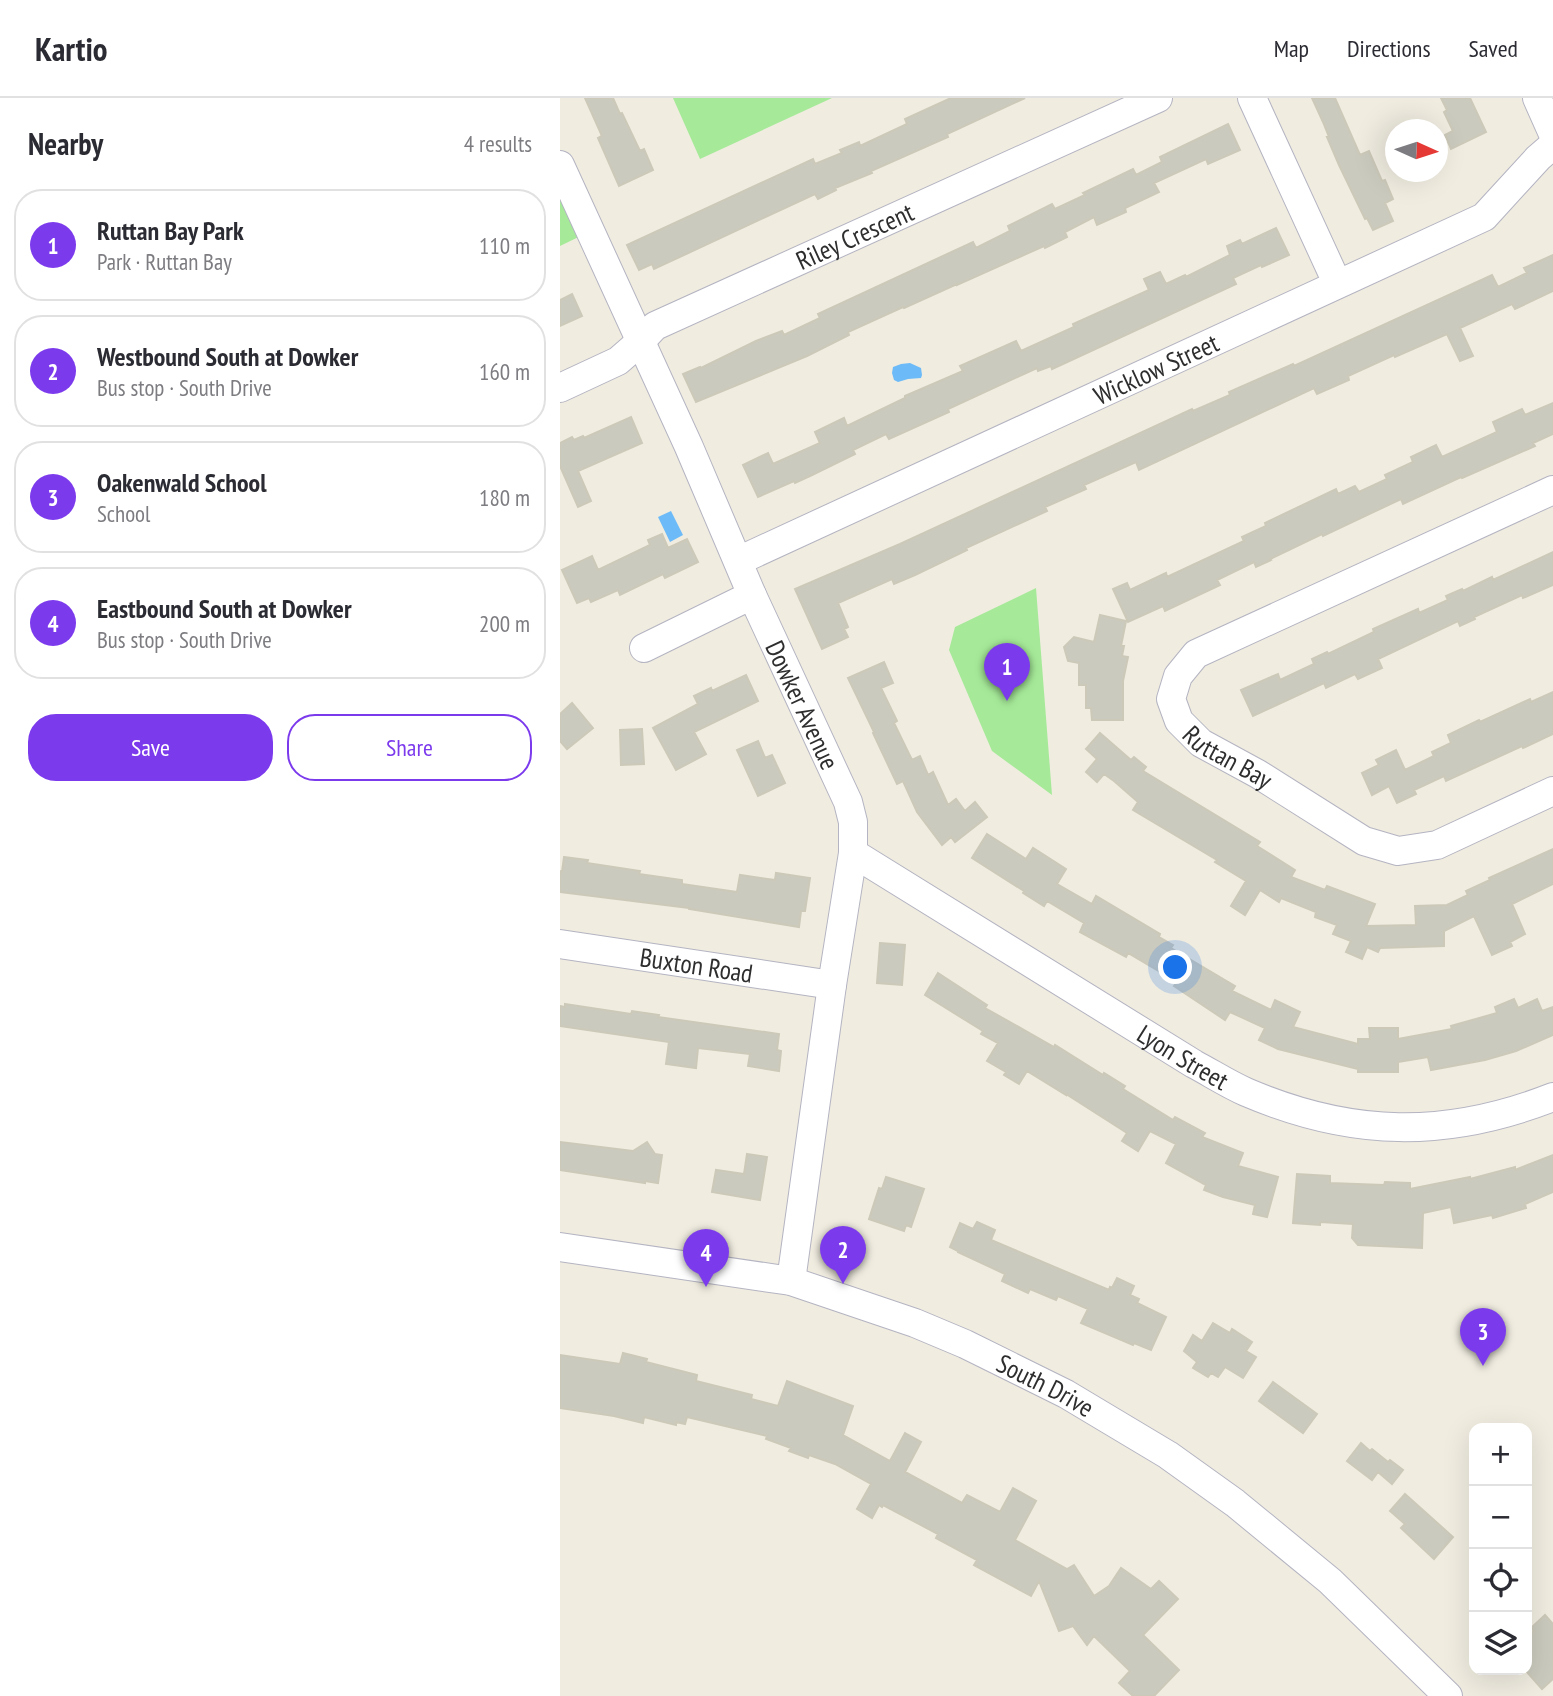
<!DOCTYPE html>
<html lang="en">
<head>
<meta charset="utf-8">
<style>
	body { margin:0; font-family:"PT Sans Narrow",sans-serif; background:#f2f2f3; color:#2b2b33 }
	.controls { position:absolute; right:21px; bottom:21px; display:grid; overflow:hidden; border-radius:14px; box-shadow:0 7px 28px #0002 }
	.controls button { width:63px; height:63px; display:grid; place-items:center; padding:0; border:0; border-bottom:2px solid #e1e1e2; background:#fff; color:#2b2b33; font:35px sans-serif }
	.compass { position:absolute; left:825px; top:21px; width:63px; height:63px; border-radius:50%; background:#fff; box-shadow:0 7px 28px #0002; rotate:93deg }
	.you { position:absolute; left:616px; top:870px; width:24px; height:24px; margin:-18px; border:5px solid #fff; border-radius:50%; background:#1a73e8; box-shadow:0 0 0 10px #1a73e833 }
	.badge { display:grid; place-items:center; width:46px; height:46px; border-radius:50%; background:#7c3aed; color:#fff; font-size:23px; font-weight:700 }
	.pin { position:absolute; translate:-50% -58px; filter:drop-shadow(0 2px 4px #0008) }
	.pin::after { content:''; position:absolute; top:37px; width:24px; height:21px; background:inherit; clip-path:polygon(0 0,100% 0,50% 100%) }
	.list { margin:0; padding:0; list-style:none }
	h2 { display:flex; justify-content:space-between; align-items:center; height:91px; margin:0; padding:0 28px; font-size:30px }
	h2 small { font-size:23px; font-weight:400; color:#7c7c81 }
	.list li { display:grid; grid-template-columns:46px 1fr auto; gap:21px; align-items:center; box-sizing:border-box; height:112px; margin:0 14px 14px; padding:0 14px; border:2px solid #e1e1e2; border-radius:28px }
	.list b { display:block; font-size:26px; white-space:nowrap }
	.list p { margin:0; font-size:23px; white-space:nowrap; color:#7c7c81 }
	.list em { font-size:23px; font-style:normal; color:#7c7c81 }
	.actions { display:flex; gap:14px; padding:21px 28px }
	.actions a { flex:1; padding:16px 0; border:2px solid #7c3aed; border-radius:28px; text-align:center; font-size:24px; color:#7c3aed }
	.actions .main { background:#7c3aed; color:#fff }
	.icon { flex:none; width:38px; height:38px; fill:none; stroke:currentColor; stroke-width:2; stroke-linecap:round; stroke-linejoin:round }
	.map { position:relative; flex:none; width:993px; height:1598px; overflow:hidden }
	header { display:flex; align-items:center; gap:42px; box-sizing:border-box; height:98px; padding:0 35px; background:#fff; border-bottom:2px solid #e1e1e2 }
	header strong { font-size:33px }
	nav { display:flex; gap:38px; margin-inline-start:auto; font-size:24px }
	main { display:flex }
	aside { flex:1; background:#fff }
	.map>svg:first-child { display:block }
	.green { fill:#a6ea99 }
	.water { fill:#6cbbf8 }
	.building { fill:#cbcabe; stroke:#ccc9b9; stroke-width:2 }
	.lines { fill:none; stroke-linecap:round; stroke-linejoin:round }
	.minor-casing { stroke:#b4b4c2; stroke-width:30 }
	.minor { stroke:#fff; stroke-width:28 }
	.labels { text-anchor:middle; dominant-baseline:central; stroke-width:6; stroke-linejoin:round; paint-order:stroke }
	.street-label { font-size:26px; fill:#2e2e2e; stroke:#fff }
</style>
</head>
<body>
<header>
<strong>Kartio</strong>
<nav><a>Map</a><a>Directions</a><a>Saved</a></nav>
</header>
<main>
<aside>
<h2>Nearby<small>4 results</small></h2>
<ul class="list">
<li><span class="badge">1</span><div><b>Ruttan Bay Park</b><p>Park · Ruttan Bay</p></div><em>110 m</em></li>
<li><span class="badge">2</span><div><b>Westbound South at Dowker</b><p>Bus stop · South Drive</p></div><em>160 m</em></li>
<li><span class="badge">3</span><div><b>Oakenwald School</b><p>School</p></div><em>180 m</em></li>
<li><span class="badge">4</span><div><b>Eastbound South at Dowker</b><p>Bus stop · South Drive</p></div><em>200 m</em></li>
</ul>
<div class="actions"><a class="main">Save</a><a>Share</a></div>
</aside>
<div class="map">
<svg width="993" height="1598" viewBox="0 0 993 1598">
	<rect width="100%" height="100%" fill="#f0ece0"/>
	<path class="green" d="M113,0H272L140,61Z
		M0,98L31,133L0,148Z
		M476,490L492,697L432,653L389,552L395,529Z"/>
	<path class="water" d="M350,265L361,270L362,277L361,280L348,281L338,284L334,282L332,275L333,269L341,266Z
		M111,413L123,437L110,444L98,419Z"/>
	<path class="building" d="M25,0H53L60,16L62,15L80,53L84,51L93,72L59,88L38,40L42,38Z
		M391,0H465L387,36L388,39L311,73L312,75L275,90L276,92L258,101L255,96L94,171L92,166L79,172L67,147L253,61L255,66L282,55L280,52L299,44L300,48L347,26L345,21Z
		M752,0H775L800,57L809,53L822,83L825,82L833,101L825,105L833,123L813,132L807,120L805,121L779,67L767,39H769L763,24Z
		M881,0H910L926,34L891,51L885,37L893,33L884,14L887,12Z
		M668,26L680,52L648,66L646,61L594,85L599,94L565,110L566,114L537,127L534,119L505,134L507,139L485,150L484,148L397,187V186L344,210L343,209L288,234L289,237L247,258L136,304L123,276L140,269L141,270L196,243L222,233L224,237L260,220L258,216L413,144L416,150L450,133L448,128L492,106L495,111L525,97L523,95L573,71L576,77L602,64L600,59Z
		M716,130L729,157L702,169L701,167L673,180L676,186L492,271L491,268L478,273L477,270L388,311L389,314L329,341L326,336L293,352L295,356L250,378L235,385L234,383L198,399L183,367L208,355L213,366L260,345L255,334L284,320L287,328L345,300V298L403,273L400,268L456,243L461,253L514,229L513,226L589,192L584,181L600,174L606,186L625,177L626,179L670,157L667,148L680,142L682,146Z
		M993,157V193L955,211L952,206L900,230L913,258L900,263L887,236L835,259L834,257L788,278L789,282L757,296L754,290L579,372L576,364L524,387L526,391L485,409L487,413L406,450L407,452L355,477L334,486L332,481L278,505L288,529L284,531L288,539L262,551L235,491L340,446L632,311L633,313L670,297L669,294L733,266L734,268L932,177L938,189L967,175L964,170Z
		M12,196L22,218L0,228V202Z
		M993,305V336L973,345L975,348L902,380L901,379L843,406L841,401L763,438L762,436L710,461L711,462L696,469L694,464L657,482L660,487L605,513L603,508L568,524L553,491L567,485L570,492L606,475L607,479L684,443L682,439L706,428L705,425L776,391L778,396L795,388L799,394L827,381L825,377L853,364L851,359L876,347L882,359L937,334L933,324L962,311L965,317Z
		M71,319L82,345L18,373L31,403L18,409L0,368V345L12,339L14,342L23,338L24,340Z
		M102,436L108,450L127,441L138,464L105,480L103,476L60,497L58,492L31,504L29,500L17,505L2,472L32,458L38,472L90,447L88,442Z
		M993,454V487L963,500L962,497L914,519L915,521L900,528L898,523L818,561L822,570L798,581L795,576L766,590L764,585L693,618L681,592L718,576L720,582L754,566L752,561L767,554L768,556L814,534L813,531L858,511L859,515L888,502L886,498L902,491L903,493L932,479L933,482Z
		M540,517L566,523L561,548H564L562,558L568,559L563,583V622H532L531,610H526V587H519V565L508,563L504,549L514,539L534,544Z
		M324,564L333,585L321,590L337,623L334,625L352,662L360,658L368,677L373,674L388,707L396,701L405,713L415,704L427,719L395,744L391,739L382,747L357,714L343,683L337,686L313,635L314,634L288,580Z
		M186,577L198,603L134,634L146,656L116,672L93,630L138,606L134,598L151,590L152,593Z
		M993,594V636L963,650L962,648L886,683L884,678L854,692L856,696L837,705L829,688L812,697L802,675L819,667L816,662L836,652L845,672L874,658L872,654L891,645L888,637L919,622L920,624L970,601L971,604Z
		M12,605L33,630L7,651L0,643V616Z
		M82,631L84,666L61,667L60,632Z
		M540,635L571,662L574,659L586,669L583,673L700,744L697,748L735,772L731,779L765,792L767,788L815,806L806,828L856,827L855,808L887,807L908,797L906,793L930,782L929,780L993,751V786L952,806L965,836L950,844L952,848L932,857L914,818L884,833V848L820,850L818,854L807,849L802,861L786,854L791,843L773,836L777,827L755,819L756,814L721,800L719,804L700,792L685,817L671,808L686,783L655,764L657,762L573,712L578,704L554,683L544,676L537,684L526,674L537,661L526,651Z
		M198,643L205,660L212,657L225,685L198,698L177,652Z
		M427,736L466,761L473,750L506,771L497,786L532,806L536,798L600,836L599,839L613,847L611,850L675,888L672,893L711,912L715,902L740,914L733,929L798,946V941H810L809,930H838V941L892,931L891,928L937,915L935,909L954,901L958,910L977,901L982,913L993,909V937L956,953L925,962L871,972L868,959L838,964V974H798V971L718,951L699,942L705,930L670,914L665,922L614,888L617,884L568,855L566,859L520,834L524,825L487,803L484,808L463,795L464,793L412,760Z
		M4,759L28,762L27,765L80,773L79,776L122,782V786L177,794L180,777L215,782L216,775L250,780L245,813H241L239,829L129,811V810L0,794V773L2,774Z
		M320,845L345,847L342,887L317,885Z
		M378,875L427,907L425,910L494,949L495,947L543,977L544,975L565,988L563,991L613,1022L615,1019L645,1035L642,1039L683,1055L678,1068L718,1079L707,1119L693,1116L695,1107L663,1099L644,1092L646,1087L606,1065L616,1046L590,1033L578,1053L562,1043L567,1035L506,996V997L467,973L459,986L444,977L446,974L427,963L438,945L421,936L423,933L365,897Z
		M5,906L71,916L72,913L99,917L98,919L219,936L217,952L221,953L219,973L188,968L190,956L138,950L136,970L106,966L109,944L0,928V908L5,909Z
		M0,1044L73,1053L87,1044L95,1056L102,1057L98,1085L85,1083V1085L0,1072Z
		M187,1056L207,1059L200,1102L152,1094L156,1072L184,1076Z
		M993,1057V1094L965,1106L966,1110L933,1120L932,1117L894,1125L891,1109L863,1115L862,1150L798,1147L792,1140L793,1126L760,1124V1127L733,1125L737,1076L770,1078V1085L824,1087L825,1084L850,1085V1091L910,1079V1081L955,1069V1072Z
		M326,1079L364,1091L351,1129L346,1127L344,1133L309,1121L319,1090L322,1091Z
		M417,1124L435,1132L431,1142L549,1192L550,1189L552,1190L557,1180L574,1188L570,1197L579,1201L577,1205L606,1219L591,1252L574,1245L573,1247L521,1225L528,1211L498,1198L496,1202L470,1191L468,1195L442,1183L445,1176L398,1154V1153L390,1149L400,1125L413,1131Z
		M653,1225L670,1235L672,1231L692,1244L686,1253L696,1259L683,1280L665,1269L658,1279L651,1275L648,1279L633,1270L637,1264L624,1253L633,1237L642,1243Z
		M63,1255L87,1261L86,1264L137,1277L136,1283L192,1297L191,1301L218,1308L227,1283L293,1308L283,1337L330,1363L345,1335L361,1344L345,1374L402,1405L407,1397L440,1414L453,1390L476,1403L455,1442L507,1471L514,1467L534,1498L549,1488L561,1470L591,1491L599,1483L618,1501L583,1537L619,1572L594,1598H573L559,1585L570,1573L534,1538L527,1547L513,1528L499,1533L479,1483L471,1498L414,1467L417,1462L376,1440L378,1436L323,1407L322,1409L319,1407L312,1420L297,1411L311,1386L275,1366L249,1357L248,1360L229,1353L231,1350L206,1341L207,1338L127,1319L125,1326L116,1324V1327L84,1319L83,1325L54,1318L0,1310V1257L60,1266Z
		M713,1284L757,1316L743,1335L699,1303Z
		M801,1345L810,1353L812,1351L828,1364L830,1362L843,1372L832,1386L818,1374L812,1382L787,1363Z
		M845,1396L893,1439L874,1461L841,1430L845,1426L830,1413Z
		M985,1517L993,1526V1581L982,1591L967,1574V1539L974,1533L971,1530Z"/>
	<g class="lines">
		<g class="minor-casing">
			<g id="minor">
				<path d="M692,0L777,185"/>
				<path d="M977,0L993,36"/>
				<path id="s1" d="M0,67L129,349L192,497L288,704L293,724V755L272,887L231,1183"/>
				<path id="s2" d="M0,290L58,263L81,243L95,228L598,0"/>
				<path id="s3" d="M993,392L636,556L618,578L611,601L619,623L641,645L698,676L804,743L838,753L877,747L993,693"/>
				<path id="s4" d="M178,463L924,119L978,60L993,47"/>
				<path d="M84,550L192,497"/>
				<path id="s5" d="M293,755L634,966C651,975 668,986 686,994C791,1039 886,1041 993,999"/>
				<path id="s6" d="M0,846L272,887"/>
				<path id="s7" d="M0,1149L231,1183L355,1225L405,1246L506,1296L608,1357L675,1405L770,1483L888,1598"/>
			</g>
		</g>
		<use href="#minor" class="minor"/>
	</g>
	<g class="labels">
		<g class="street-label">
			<text stroke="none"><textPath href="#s2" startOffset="334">Riley Crescent</textPath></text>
			<text stroke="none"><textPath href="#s4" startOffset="460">Wicklow Street</textPath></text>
			<text stroke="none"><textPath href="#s1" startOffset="592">Dowker Avenue</textPath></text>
			<text stroke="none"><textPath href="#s3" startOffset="530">Ruttan Bay</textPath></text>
			<text stroke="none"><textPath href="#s6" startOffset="138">Buxton Road</textPath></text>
			<text stroke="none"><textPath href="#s5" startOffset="388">Lyon Street</textPath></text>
			<text stroke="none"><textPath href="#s7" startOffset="509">South Drive</textPath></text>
		</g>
	</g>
</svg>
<div class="controls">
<button>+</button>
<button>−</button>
<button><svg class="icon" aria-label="locate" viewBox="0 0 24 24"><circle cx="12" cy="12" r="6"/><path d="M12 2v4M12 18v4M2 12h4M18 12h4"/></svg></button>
<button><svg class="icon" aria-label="layers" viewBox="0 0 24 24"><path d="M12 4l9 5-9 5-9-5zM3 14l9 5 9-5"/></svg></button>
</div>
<svg class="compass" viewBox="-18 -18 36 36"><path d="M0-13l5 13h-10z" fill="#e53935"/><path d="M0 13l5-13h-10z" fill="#7c7c81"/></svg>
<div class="you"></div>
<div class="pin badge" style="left:447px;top:603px">1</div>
<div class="pin badge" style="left:283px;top:1186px">2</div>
<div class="pin badge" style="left:923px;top:1268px">3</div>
<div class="pin badge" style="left:146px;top:1189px">4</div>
</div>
</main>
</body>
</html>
